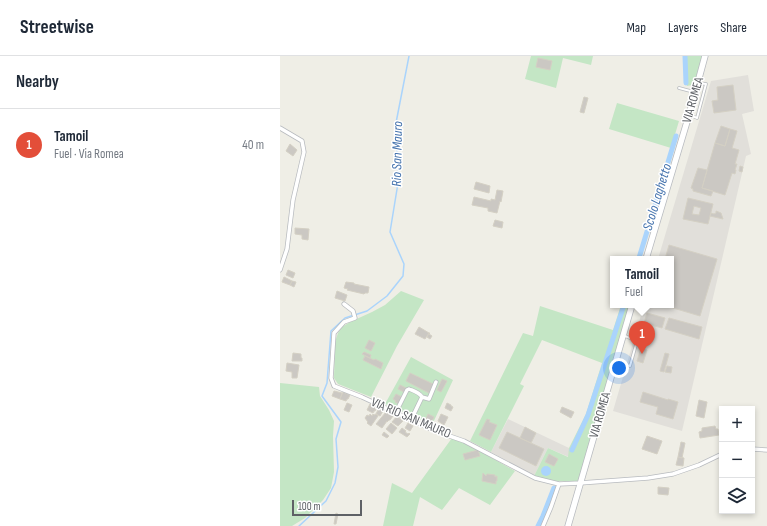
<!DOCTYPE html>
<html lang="en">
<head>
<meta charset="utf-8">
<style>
	body { margin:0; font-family:"Sofia Sans Condensed",sans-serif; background:#f6f6f7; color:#1f2937 }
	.controls { position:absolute; right:12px; bottom:12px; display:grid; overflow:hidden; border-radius:0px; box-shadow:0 2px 6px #0003 }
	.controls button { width:36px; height:36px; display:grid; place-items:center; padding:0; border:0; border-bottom:1px solid #e0e1e3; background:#fff; color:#1f2937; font:20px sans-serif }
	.scale { position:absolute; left:12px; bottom:10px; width:70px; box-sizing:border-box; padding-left:4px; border:2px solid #5e6166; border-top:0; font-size:11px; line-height:14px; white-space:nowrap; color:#5e6166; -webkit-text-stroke:3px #fff; paint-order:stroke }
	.you { position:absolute; left:339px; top:312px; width:14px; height:14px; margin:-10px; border:3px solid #fff; border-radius:50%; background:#1a73e8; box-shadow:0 0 0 6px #1a73e833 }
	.badge { display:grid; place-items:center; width:26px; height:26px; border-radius:50%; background:#e34e39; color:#fff; font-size:13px; font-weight:700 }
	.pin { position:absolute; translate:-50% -33px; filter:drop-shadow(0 1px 2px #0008) }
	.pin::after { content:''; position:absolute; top:21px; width:14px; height:12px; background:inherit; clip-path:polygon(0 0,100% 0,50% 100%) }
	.popup { position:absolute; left:330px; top:200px; width:64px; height:52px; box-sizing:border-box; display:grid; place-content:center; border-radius:0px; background:#fff; filter:drop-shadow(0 1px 3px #0005); font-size:13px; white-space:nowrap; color:#747a83 }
	.popup b { font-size:15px; color:#1f2937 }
	.popup::after { content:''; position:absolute; left:50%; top:100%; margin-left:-8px; border:8px solid transparent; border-top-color:#fff }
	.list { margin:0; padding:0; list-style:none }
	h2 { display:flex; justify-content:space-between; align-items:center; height:52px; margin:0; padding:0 16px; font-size:17px }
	h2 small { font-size:13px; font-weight:400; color:#747a83 }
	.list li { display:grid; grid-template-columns:26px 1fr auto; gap:12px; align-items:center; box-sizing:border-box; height:72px; padding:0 16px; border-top:1px solid #e0e1e3 }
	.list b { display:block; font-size:15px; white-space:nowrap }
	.list p { margin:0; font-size:13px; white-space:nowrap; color:#747a83 }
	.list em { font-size:13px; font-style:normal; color:#747a83 }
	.icon { flex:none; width:22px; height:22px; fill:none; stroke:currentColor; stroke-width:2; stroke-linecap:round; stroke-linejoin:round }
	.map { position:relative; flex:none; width:487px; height:470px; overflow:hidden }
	header { display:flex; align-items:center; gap:24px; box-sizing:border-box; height:56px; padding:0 20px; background:#fff; border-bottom:1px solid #e0e1e3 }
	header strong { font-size:19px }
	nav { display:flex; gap:22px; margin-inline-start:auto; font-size:14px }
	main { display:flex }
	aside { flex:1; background:#fff }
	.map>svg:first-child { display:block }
	.industrial { fill:#e1dfda }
	.green { fill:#c4e6c5 }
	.water { fill:#aad4fc }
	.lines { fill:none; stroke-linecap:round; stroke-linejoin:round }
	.stream { stroke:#aad4fc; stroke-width:1.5 }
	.canal { stroke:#aad4fc; stroke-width:5 }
	.building { fill:#cbc8c3; stroke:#d4d0c4; fill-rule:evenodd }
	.service-casing { stroke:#b8bbbf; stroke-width:3.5 }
	.minor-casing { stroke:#b8bbbf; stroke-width:5 }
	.secondary-casing { stroke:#b7babf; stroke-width:7 }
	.service { stroke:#fff; stroke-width:2 }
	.minor { stroke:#fff; stroke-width:3.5 }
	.secondary { stroke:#fff; stroke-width:5.5 }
	.labels { text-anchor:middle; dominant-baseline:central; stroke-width:3; stroke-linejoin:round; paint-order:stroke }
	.street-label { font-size:13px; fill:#5e6166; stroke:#fff }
	.water-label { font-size:14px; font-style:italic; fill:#4674ae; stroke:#fff }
</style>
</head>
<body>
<header>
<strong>Streetwise</strong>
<nav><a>Map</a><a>Layers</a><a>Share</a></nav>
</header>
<main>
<aside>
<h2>Nearby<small></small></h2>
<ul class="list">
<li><span class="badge">1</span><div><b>Tamoil</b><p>Fuel · Via Romea</p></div><em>40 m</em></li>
</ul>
</aside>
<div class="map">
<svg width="487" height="470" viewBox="0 0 487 470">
	<rect width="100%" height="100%" fill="#efeee6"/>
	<path class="industrial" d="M468,19L474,55L462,58L471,98L466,100L402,375L333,355L364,249H391V203H378L431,25Z
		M228,363L289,392V401L268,392L254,420L211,396Z"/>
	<path class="green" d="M251,0H313L311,9L283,2L276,32L245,23Z
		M404,0H423L415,26L412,29L407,30Z
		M337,47L399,65L391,92L329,73Z
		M121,235L144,244L117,290L91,341L58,328L54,322L55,286L58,277L62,271L70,266L92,256L105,249Z
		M341,249H350L300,422L296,426C290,426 282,424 277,426L254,420L268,392L288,401L289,392L306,358L322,307L262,284L240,328L244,330L211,396L190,385L243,277L253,280L260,250L333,274Z
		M131,301L173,324L152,369L105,348Z
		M0,327L39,331L40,340L49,354L54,365L53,380L54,416L51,432L43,444L25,462L12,470H0Z
		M172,382L186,387L235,415L210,449L179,432L162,454L140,441L133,470H103L112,427L132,437Z"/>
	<path class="water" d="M261 415a5 5 0 1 1 10 0a5 5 0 1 1-10 0Z"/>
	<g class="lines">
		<path class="stream" d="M19,470L46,445L55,427L58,411L56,383L61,366L42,340L47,327L51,275L65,262L87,255L107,240L123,220L124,208L110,176L119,121L115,72L129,0"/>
		<path class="canal" d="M405,0L406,27
			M359,202L396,80
			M292,394L308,359L344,249
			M258,470L263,460L274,432"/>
	</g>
	<path class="building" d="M258,2L272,5L270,14L256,11Z
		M453,29L456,54L434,57L432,45L438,44L437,31Z
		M304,41L308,42L304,57L300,56Z
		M441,70L450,73L445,90L435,87Z
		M450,73L457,75L452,92L459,94L455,108H457L455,114H456L455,118L452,117L445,139L422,132L435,87L445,90Z
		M10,88L17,94L13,100L6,95Z
		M460,110L463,111L462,116L459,115Z
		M418,112L427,114L422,132L433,135L431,140L413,135V133L411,132Z
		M196,126L210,130L209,137L194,133Z
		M217,134L223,135L221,146L220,145L217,157L208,155V152L192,149L194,141L211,145V143L215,144Z
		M408,142L433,148L428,168L403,163ZM414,150L421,152L419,159L412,158Z
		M436,155L441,157L443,163L430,160L431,157L434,158L436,157Z
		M215,164L223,166L222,172L213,170Z
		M15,172L29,173L28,184L22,183V179L15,178Z
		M389,189L437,203L420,260L383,249H391V203H385Z
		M8,214L15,217L13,222L6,219Z
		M4,221L12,225L10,229L2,226Z
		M12,225L16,226L14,231L10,229Z
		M66,226L74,227V228L89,231L88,237H85L84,238L67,234L68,233L64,232Z
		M57,235L67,239L65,245L55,242Z
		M367,257L385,262L382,272L364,267Z
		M389,262L422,271L419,283L385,273Z
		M139,271L149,277L145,283L135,278Z
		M149,277H150L149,278L152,280L150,283L147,281Z
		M89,284L95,287L91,295L85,292Z
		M361,292L367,294L363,307L357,305Z
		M84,296L91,299L90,302L82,298Z
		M13,297L21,298V302H22V305H12Z
		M385,297L389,298L384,316L380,315Z
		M85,300L94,304L95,303L103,307L101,313L83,304Z
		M7,307L19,309L17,322H12V316L6,315Z
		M387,310L392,311L391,317L385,316Z
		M130,317L153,328L149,337L126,325Z
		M162,323L167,325L161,336L157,334Z
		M120,329L126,332L124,336L118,333Z
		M54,335L62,337L60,343L52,340Z
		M63,336L70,339L68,343H67L66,345L60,343Z
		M363,336L388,344V343L398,346L393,363L376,358L378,351L360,346Z
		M116,338L122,341L119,348L115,346L116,345L113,343Z
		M419,344L427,346L424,362L416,360Z
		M67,347L72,349L69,356L64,354Z
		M167,347L171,349V350L173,351L171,355L165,352Z
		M90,348L97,351L95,355H94L93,357L87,354Z
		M282,351L294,356L291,362L280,356Z
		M99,352L103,355L100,360L96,358Z
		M106,356L113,360L110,364H109L107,366V365L102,372L96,368Z
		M90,358L92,360L93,358L94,359L96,358L98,360L91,370L87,367L88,366L85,362L87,359L89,360Z
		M148,358L154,361L151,367L145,365Z
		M161,358L168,361L164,369L158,365Z
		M117,360L123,365L118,370L112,366Z
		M207,363L210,364L209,366L217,369L210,384L199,379Z
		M111,367L117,372L112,378L106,373Z
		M128,367L133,370L130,375L125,372Z
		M435,370L436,373H438L439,379L420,382L419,376L422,375V372Z
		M245,371L256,377L251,387L240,382Z
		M122,372L126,375L125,376L128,378L129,377L130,378L127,381L119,376Z
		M104,376L109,380L107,382L102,379Z
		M227,376L264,393L256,410L219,392Z
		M367,380L382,385L377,398L362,393Z
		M401,386L405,387L402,402L398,401Z
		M198,394L200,400L185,404L183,398Z
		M269,398L278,403L274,410L265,406Z
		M398,401L404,402L403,410L396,409Z
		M203,417L206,420L207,418L215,419V421L217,420V425H216V428L202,425Z
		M378,431L389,432L388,439L378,438Z
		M56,457L58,458L56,468H54Z"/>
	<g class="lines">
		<g class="service-casing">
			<path id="service" d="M399,32L414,36
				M410,59L417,62L426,28L418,27
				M337,307L350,310L357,285L345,280"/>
		</g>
		<g class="minor-casing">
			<path id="minor" d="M0,72L22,85L24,96L13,144L7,193L0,214
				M64,248L73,255L75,262L64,266L54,277L51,322L54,330L82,341L155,375L184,385L255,422L279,428L300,427L368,422L393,418L419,409L442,398
				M116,356L127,334L129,333C134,335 139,336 142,341
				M131,364L142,341L149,343L156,326
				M472,393L487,394
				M263,470L271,451L279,428"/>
		</g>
		<g class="secondary-casing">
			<path id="secondary" d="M366,203L409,59L425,0
				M288,470L352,249"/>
		</g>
		<use href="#service" class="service"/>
		<use href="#minor" class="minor"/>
		<use href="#secondary" class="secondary"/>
	</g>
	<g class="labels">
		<g class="street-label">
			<text transform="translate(413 44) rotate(-74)">VIA ROMEA</text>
			<text transform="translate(320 359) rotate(-74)">VIA ROMEA</text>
			<text transform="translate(131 362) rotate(23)">VIA RIO SAN MAURO</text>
		</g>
		<g class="water-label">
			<text transform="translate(117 98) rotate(-89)">Rio San Mauro</text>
			<text transform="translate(377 141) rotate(-73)">Scolo Laghetto</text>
		</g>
	</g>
</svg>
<div class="controls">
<button>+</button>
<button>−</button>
<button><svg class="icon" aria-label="layers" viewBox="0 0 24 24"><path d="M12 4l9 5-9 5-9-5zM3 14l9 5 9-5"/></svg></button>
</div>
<div class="scale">100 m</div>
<div class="you"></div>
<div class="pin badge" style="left:362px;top:298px">1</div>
<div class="popup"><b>Tamoil</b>Fuel</div>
</div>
</main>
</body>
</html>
